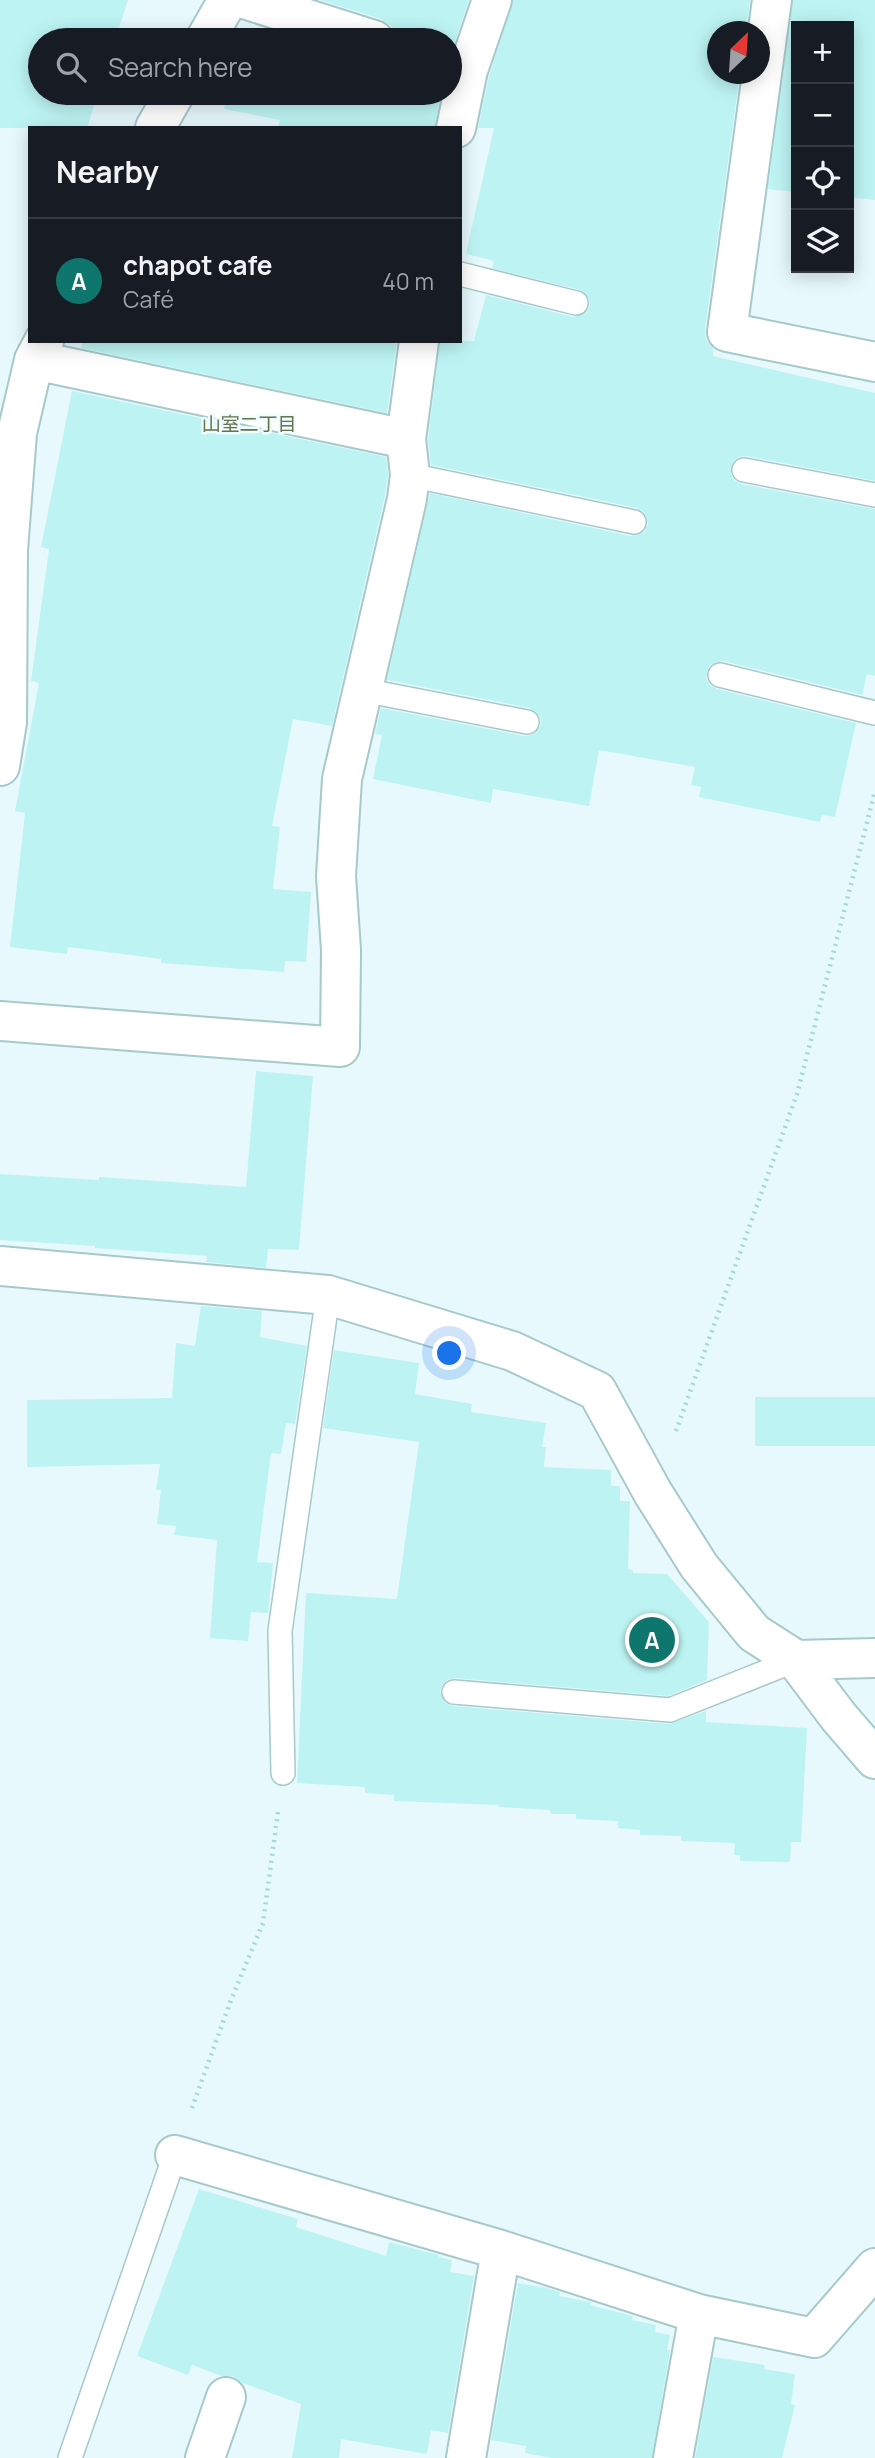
<!DOCTYPE html>
<html lang="en">
<head>
<meta charset="utf-8">
<style>
	body { margin:0; font-family:Manrope,"Noto Sans JP",sans-serif; background:#20242c; color:#f1f3f6 }
	.controls { position:absolute; right:21px; top:21px; display:grid; overflow:hidden; border-radius:0px; box-shadow:0 4px 18px #0003 }
	.controls button { width:63px; height:63px; display:grid; place-items:center; padding:0; border:0; border-bottom:2px solid #363941; background:#171b24; color:#f1f3f6; font:35px sans-serif }
	.compass { position:absolute; left:707px; top:21px; width:63px; height:63px; border-radius:50%; background:#171b24; box-shadow:0 4px 18px #0003; rotate:25deg }
	.you { position:absolute; left:450px; top:1354px; width:24px; height:24px; margin:-18px; border:5px solid #fff; border-radius:50%; background:#1a73e8; box-shadow:0 0 0 10px #1a73e833 }
	.badge { display:grid; place-items:center; width:46px; height:46px; border-radius:50%; background:#0f766e; color:#fff; font-size:23px; font-weight:700 }
	.pin { position:absolute; translate:-50% -50%; border:4px solid #fff; box-shadow:0 2px 7px #0006 }
	.list { margin:0; padding:0; list-style:none }
	h2 { display:flex; justify-content:space-between; align-items:center; height:91px; margin:0; padding:0 28px; font-size:30px }
	h2 small { font-size:23px; font-weight:400; color:#9ea1a6 }
	.list li { display:grid; grid-template-columns:46px 1fr auto; gap:21px; align-items:center; box-sizing:border-box; height:126px; padding:0 28px; border-top:2px solid #363941 }
	.list b { display:block; font-size:26px; white-space:nowrap }
	.list p { margin:0; font-size:23px; white-space:nowrap; color:#9ea1a6 }
	.list em { font-size:23px; font-style:normal; color:#9ea1a6 }
	.icon { flex:none; width:38px; height:38px; fill:none; stroke:currentColor; stroke-width:2; stroke-linecap:round; stroke-linejoin:round }
	.map { position:relative; flex:none; width:875px; height:2458px; overflow:hidden }
	.search { position:absolute; background:#171b24; box-shadow:0 4px 18px #0003; left:28px; top:28px; width:434px; height:77px; display:flex; align-items:center; gap:18px; box-sizing:border-box; padding:0 24px; border-radius:38px; color:#9ea1a6; font-size:26px }
	.panel { position:absolute; background:#171b24; box-shadow:0 4px 18px #0003; left:28px; top:126px; width:434px; height:217px; border-radius:0px }
	.map>svg:first-child { display:block }
	.building { fill:#bdf4f3 }
	.lines { fill:none; stroke-linecap:round; stroke-linejoin:round }
	.lane-casing { stroke:#a6c9ca; stroke-width:26 }
	.street-casing { stroke:#a6c9ca; stroke-width:42 }
	.path { stroke:#a0d9d8; stroke-width:4.5; stroke-dasharray:2 5; stroke-linecap:butt }
	.lane { stroke:#fff; stroke-width:23 }
	.street { stroke:#fff; stroke-width:38 }
	.labels { text-anchor:middle; dominant-baseline:central; stroke-width:5; stroke-linejoin:round; paint-order:stroke }
	.neighbourhood-label { font-size:19px; fill:#68724c; stroke:#eefcff }
</style>
</head>
<body>
<div class="map">
<svg width="875" height="2458" viewBox="0 0 875 2458">
	<rect width="100%" height="100%" fill="#e7f9fd"/>
	<path class="building" d="M0,0H128L115,40H40V93H98L87,128H0Z
		M320,0H469L450,56V40H395L391,26L381,19Z
		M513,0H750L746,32H718V74H740L705,329L706,339L713,349V356L875,393V481L746,456L739,457L733,461L731,474L734,480L741,484L875,509V676L867,674L862,695L723,661L710,665L707,671L706,678L710,685L717,689L856,723L835,817L822,815L820,822L699,797L701,787L691,785L695,767L599,750L589,806L493,789L491,803L373,779L382,735L375,734L381,708L524,736L532,735L541,725L540,717L530,708L387,680L430,493L631,536L644,532L648,524L644,512L637,508L431,465L428,439L440,341H474L486,295L573,317L586,313L590,306L589,299L580,290L492,268L494,261L466,254L494,128H478L489,76Z
		M793,0H875V200L849,197V26H796V192L768,189Z
		M248,30L294,40H236L237,38L246,39Z
		M227,93H441L435,128H278L280,120L224,109Z
		M82,341H397L387,413L81,348Z
		M72,391L386,457L388,475L385,495L332,726L293,719L272,826L280,827L273,889L311,892L306,962L285,961L284,972L161,963V959L68,947L67,954L10,947L25,813L15,811L39,683L31,681L49,549L41,547Z
		M256,1071L313,1076L299,1250L268,1249L266,1268L206,1262L207,1256L95,1248V1246L0,1240V1174L99,1180V1177L246,1187Z
		M201,1306L262,1311L260,1337L307,1346L295,1424L286,1423L281,1454L271,1453L257,1562L273,1563L268,1613L251,1612L248,1641L210,1638L217,1540L174,1535L176,1526L157,1524L161,1490H156L160,1464L27,1467V1400L172,1398L176,1343L195,1346Z
		M334,1350L419,1363L415,1394L472,1404L471,1412L546,1423L542,1447H546L544,1467L611,1470V1486H620V1501H630L628,1569L633,1570V1573L667,1574L709,1622L707,1680L668,1696L455,1678L447,1680L442,1685L440,1692L446,1703L453,1706L669,1724L706,1711V1722L807,1728L801,1842H791L790,1862L740,1861V1855H734L735,1843L681,1841V1836L640,1835V1830L618,1828V1821L576,1819V1814H551L550,1810L499,1807V1805L394,1801V1795L365,1793V1787L297,1783L306,1593L397,1599L419,1442L323,1428Z
		M755,1397H875V1446H755Z
		M199,2189L298,2219L296,2227L386,2256L389,2242L439,2255V2257L452,2260L450,2272L474,2276L448,2433L431,2430L427,2454L341,2439L339,2458H292L301,2404L243,2383L232,2376H222L192,2365L188,2375L137,2356Z
		M518,2283L547,2288L560,2292L559,2296L591,2302L590,2305L633,2316L632,2320L656,2325L655,2332L670,2335L667,2350H670L652,2458H551L525,2453L526,2446L491,2440Z
		M713,2357L765,2365L764,2369L795,2374L791,2404L795,2405L782,2458H695Z"/>
	<g class="lines">
		<g class="lane-casing">
			<path id="lane" d="M460,274L576,303
				M744,470L875,495
				M410,475L634,522
				M720,675L875,713
				M363,690L527,722
				M454,1692L670,1710L796,1660
				M283,1773L280,1631L328,1295
				M70,2458L175,2155"/>
		</g>
		<g class="street-casing">
			<path id="street" d="M247,0L374,40
				M772,0L727,332L875,362
				M205,40L228,0
				M155,128L175,93
				M456,128L468,70L492,0
				M34,360L406,439
				M0,766L7,722L8,550L17,433L34,360L44,341
				M0,1021L340,1047L341,950L336,876L342,779L407,499L410,475L406,439L419,341
				M0,1266L328,1295L512,1351L597,1391L653,1493L699,1566L754,1633L796,1660L838,1716L875,1759
				M796,1660L875,1658
				M175,2155L501,2250L699,2314L814,2338L875,2268
				M205,2458L226,2397
				M466,2458L501,2250
				M673,2458L699,2314"/>
		</g>
		<path class="path" d="M676,1431L797,1094L875,791
			M192,2108L231,2000L263,1923L278,1812"/>
		<use href="#lane" class="lane"/>
		<use href="#street" class="street"/>
	</g>
	<g class="labels">
		<g class="neighbourhood-label">
			<text x="249" y="424">山室二丁目</text>
		</g>
	</g>
</svg>
<div class="controls">
<button>+</button>
<button>−</button>
<button><svg class="icon" aria-label="locate" viewBox="0 0 24 24"><circle cx="12" cy="12" r="6"/><path d="M12 2v4M12 18v4M2 12h4M18 12h4"/></svg></button>
<button><svg class="icon" aria-label="layers" viewBox="0 0 24 24"><path d="M12 4l9 5-9 5-9-5zM3 14l9 5 9-5"/></svg></button>
</div>
<svg class="compass" viewBox="-18 -18 36 36"><path d="M0-13l5 13h-10z" fill="#e53935"/><path d="M0 13l5-13h-10z" fill="#9ea1a6"/></svg>
<div class="you"></div>
<div class="pin badge" style="left:652px;top:1640px">A</div>
<div class="search"><svg class="icon" aria-label="search" viewBox="0 0 24 24"><circle cx="10" cy="10" r="6"/><path d="M15 15l6 6"/></svg>Search here</div>
<section class="panel">
<h2>Nearby<small></small></h2>
<ul class="list">
<li><span class="badge">A</span><div><b>chapot cafe</b><p>Café</p></div><em>40 m</em></li>
</ul>
</section>
</div>
</body>
</html>
